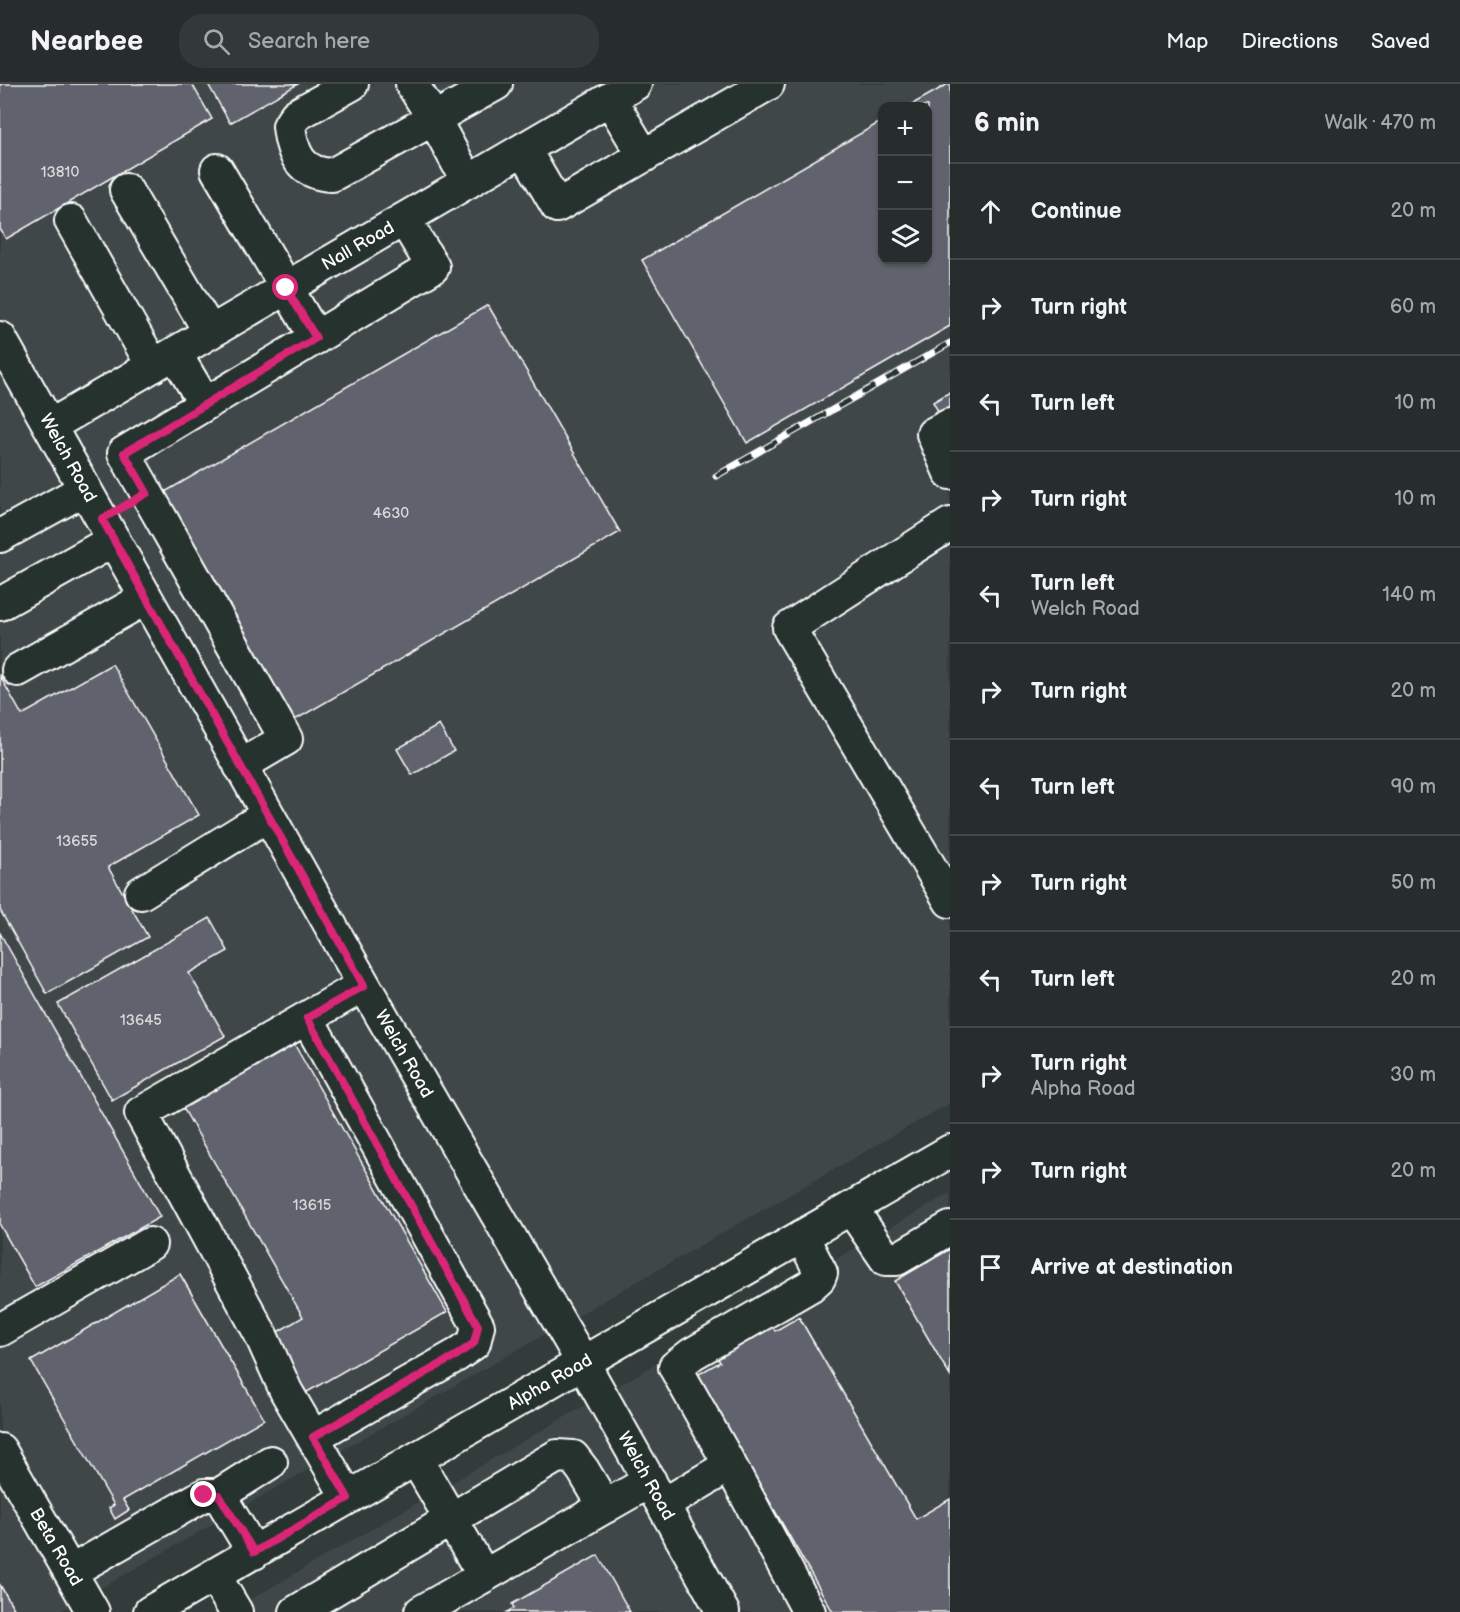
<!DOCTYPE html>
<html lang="en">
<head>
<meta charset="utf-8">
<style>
	body { margin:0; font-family:"Balsamiq Sans",sans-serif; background:#323938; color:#f1f3f6 }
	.controls { position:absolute; right:18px; top:18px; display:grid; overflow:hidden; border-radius:12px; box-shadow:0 2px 4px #0004 }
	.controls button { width:54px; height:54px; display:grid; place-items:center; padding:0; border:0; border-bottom:2px solid #424948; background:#262d2c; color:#f1f3f6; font:30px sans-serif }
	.stop { position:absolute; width:18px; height:18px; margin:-14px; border:4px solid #db2777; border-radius:50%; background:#fff }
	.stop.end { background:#db2777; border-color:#fff; box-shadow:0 2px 6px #0008 }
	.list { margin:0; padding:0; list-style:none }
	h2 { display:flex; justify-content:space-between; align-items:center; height:78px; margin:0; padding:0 24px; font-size:26px }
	h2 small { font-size:20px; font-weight:400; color:#a4a8a9 }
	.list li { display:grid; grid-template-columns:39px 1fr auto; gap:18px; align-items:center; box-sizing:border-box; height:96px; padding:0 24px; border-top:2px solid #424948 }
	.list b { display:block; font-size:22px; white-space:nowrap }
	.list p { margin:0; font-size:20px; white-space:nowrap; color:#a4a8a9 }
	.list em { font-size:20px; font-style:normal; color:#a4a8a9 }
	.icon { flex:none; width:33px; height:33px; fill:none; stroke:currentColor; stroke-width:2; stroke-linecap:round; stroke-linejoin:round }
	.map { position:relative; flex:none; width:950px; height:1528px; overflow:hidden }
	header { display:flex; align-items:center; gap:36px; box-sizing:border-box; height:84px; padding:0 30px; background:#262d2c; border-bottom:2px solid #424948 }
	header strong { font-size:28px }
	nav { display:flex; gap:33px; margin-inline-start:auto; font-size:21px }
	.search { width:420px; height:54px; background:#323938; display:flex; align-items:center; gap:15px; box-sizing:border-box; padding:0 21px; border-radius:24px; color:#a4a8a9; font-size:22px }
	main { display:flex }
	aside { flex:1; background:#262d2c }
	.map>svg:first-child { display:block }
	.built { fill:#40474a; fill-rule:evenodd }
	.building { fill:#61626e; stroke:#fff; stroke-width:1.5 }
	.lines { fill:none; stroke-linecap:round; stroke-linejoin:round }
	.minor-casing { stroke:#fff; stroke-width:36 }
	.minor { stroke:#26332d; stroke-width:32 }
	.rail-casing { stroke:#fff; stroke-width:7 }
	.rail { stroke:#26332d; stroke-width:4.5; stroke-dasharray:14; stroke-linecap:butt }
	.route { stroke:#db2777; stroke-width:8 }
	.labels { text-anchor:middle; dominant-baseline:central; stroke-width:6; stroke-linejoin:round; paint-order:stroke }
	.number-label { font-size:15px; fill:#d8d8db }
	.street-label { font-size:18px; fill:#fff; stroke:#26332d }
</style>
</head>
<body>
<header>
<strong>Nearbee</strong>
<div class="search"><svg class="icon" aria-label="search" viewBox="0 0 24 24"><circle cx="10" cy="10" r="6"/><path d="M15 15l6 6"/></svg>Search here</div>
<nav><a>Map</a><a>Directions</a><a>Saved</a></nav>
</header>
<main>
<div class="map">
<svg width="950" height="1528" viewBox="0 0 950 1528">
	<rect width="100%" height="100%" fill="#323c3a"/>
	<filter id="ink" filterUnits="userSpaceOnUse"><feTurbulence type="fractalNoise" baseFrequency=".0167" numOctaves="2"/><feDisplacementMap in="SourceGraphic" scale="12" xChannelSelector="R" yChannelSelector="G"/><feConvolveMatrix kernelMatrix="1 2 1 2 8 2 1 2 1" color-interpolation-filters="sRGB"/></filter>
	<g filter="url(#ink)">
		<path class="built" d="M0,0H950V1019L59,1528H0ZM882,22H928V176H882Z
			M950,1109V1528H229Z"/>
		<path class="building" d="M0,0H192L212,35L6,155L0,145Z
			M208,0H298L230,39Z
			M948,0H950V242L747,359L642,176L882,37V176H928V22H909Z
			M488,221L620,448L295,636L163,409Z
			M950,308V332L943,336L933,318Z
			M112,580L199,731L108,783L148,853L47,910L0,826V592L22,631Z
			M439,641L454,667L412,691L397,665Z
			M210,834L228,867L189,889L225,952L112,1016L58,920Z
			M0,849L160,1133L35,1203L0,1141Z
			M289,951L447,1228L302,1311L269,1253L303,1233L178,1015Z
			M950,1165V1292L895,1197Z
			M180,1190L264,1335L123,1416L129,1426L115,1435L109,1424L114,1421L31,1277Z
			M799,1233L916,1435L950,1415V1528H833L697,1291L720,1278L717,1273L772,1241L775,1247Z
			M598,1471L630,1528H507L514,1524L512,1520Z
			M0,1501L16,1528H0Z"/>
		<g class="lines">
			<g class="minor-casing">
				<path id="minor" d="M352,0L296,31L289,42C292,70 301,90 332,91L496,0
					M412,0L434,35L468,98
					M610,15L644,72
					M524,65L557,122L768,0
					M217,86L316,254
					M126,106L210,248
					M71,137L153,282
					M0,254L364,901L583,1279L723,1528
					M175,269L205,320
					M950,341L933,350L950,389
					M50,342L635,0
					M950,440L789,544L950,817
					M0,452L85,405
					M0,520L114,456
					M18,586L146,514
					M240,682L286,655L124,369L433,183L404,135
					M141,809L268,731
					M307,934L478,1242L474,1259L457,1271L313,1353
					M851,1124L886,1175H897L950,1144
					M802,1152L821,1189L819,1194L810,1202L692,1270L675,1283L730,1381L809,1528
					M0,1246L150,1160
					M0,1366L93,1528
					M416,1375L484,1492
					M219,1411L271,1378
					M348,1414L286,1307L260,1249L141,1029L364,901
					M663,1421L730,1381
					M70,1488L204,1411H219L254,1469
					M214,1491L236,1528
					M150,1528L950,1067
					M296,1528L557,1372L573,1373L583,1386L605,1423
					M421,1528L650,1397"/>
			</g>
			<use href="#minor" class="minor"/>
			<g class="rail-casing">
				<path id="rail" d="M716,392L950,259"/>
			</g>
			<use href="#rail" class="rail"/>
		</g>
	</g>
	<g class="lines" filter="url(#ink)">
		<path class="route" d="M204,1411H219L254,1468L348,1414L313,1353L457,1271L474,1259L478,1242L307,934L364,902L102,435L147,409L124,369L316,254L286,204"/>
	</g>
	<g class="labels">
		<g class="number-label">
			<text x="60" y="88">13810</text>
			<text x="391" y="429">4630</text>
			<text x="77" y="757">13655</text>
			<text x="141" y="936">13645</text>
			<text x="312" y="1121">13615</text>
		</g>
		<g class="street-label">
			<text transform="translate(358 162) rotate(-30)">Nall Road</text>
			<text transform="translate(68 374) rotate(61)">Welch Road</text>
			<text transform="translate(404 970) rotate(60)">Welch Road</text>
			<text transform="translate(550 1298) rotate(-30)">Alpha Road</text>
			<text transform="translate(646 1392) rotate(61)">Welch Road</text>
			<text transform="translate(56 1463) rotate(60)">Beta Road</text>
		</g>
	</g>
</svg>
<div class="controls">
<button>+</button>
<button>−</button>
<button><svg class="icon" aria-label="layers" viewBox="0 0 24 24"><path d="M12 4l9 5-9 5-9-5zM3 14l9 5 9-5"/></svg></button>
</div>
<div class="stop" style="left:286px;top:204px"></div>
<div class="stop end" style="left:204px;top:1411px"></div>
</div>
<aside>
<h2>6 min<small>Walk · 470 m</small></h2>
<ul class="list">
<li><svg class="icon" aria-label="ahead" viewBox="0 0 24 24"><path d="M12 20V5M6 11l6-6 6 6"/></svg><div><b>Continue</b></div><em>20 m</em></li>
<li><svg class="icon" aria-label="right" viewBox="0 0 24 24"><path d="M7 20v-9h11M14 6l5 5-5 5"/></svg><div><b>Turn right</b></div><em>60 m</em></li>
<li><svg class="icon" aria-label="left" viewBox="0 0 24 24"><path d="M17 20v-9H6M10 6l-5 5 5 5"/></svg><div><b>Turn left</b></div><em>10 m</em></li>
<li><svg class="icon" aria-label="right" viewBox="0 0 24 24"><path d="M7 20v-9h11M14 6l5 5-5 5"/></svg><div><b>Turn right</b></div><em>10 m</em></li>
<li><svg class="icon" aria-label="left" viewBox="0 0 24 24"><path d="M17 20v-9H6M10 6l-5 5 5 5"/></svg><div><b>Turn left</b><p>Welch Road</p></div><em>140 m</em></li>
<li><svg class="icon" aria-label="right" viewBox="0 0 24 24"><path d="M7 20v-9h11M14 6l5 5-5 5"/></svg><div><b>Turn right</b></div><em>20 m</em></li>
<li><svg class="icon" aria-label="left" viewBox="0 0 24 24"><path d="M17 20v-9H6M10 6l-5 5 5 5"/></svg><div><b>Turn left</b></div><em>90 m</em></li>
<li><svg class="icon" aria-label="right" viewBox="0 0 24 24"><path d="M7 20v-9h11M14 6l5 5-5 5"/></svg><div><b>Turn right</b></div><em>50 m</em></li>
<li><svg class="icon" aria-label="left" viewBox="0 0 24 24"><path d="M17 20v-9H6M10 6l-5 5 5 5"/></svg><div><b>Turn left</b></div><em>20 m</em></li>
<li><svg class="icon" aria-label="right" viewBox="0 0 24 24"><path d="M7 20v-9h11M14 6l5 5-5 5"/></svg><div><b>Turn right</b><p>Alpha Road</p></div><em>30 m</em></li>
<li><svg class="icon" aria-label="right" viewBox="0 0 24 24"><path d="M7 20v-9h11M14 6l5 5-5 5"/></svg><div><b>Turn right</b></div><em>20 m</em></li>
<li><svg class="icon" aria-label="arrive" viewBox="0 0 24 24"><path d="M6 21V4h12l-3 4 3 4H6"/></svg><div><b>Arrive at destination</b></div></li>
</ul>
</aside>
</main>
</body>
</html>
